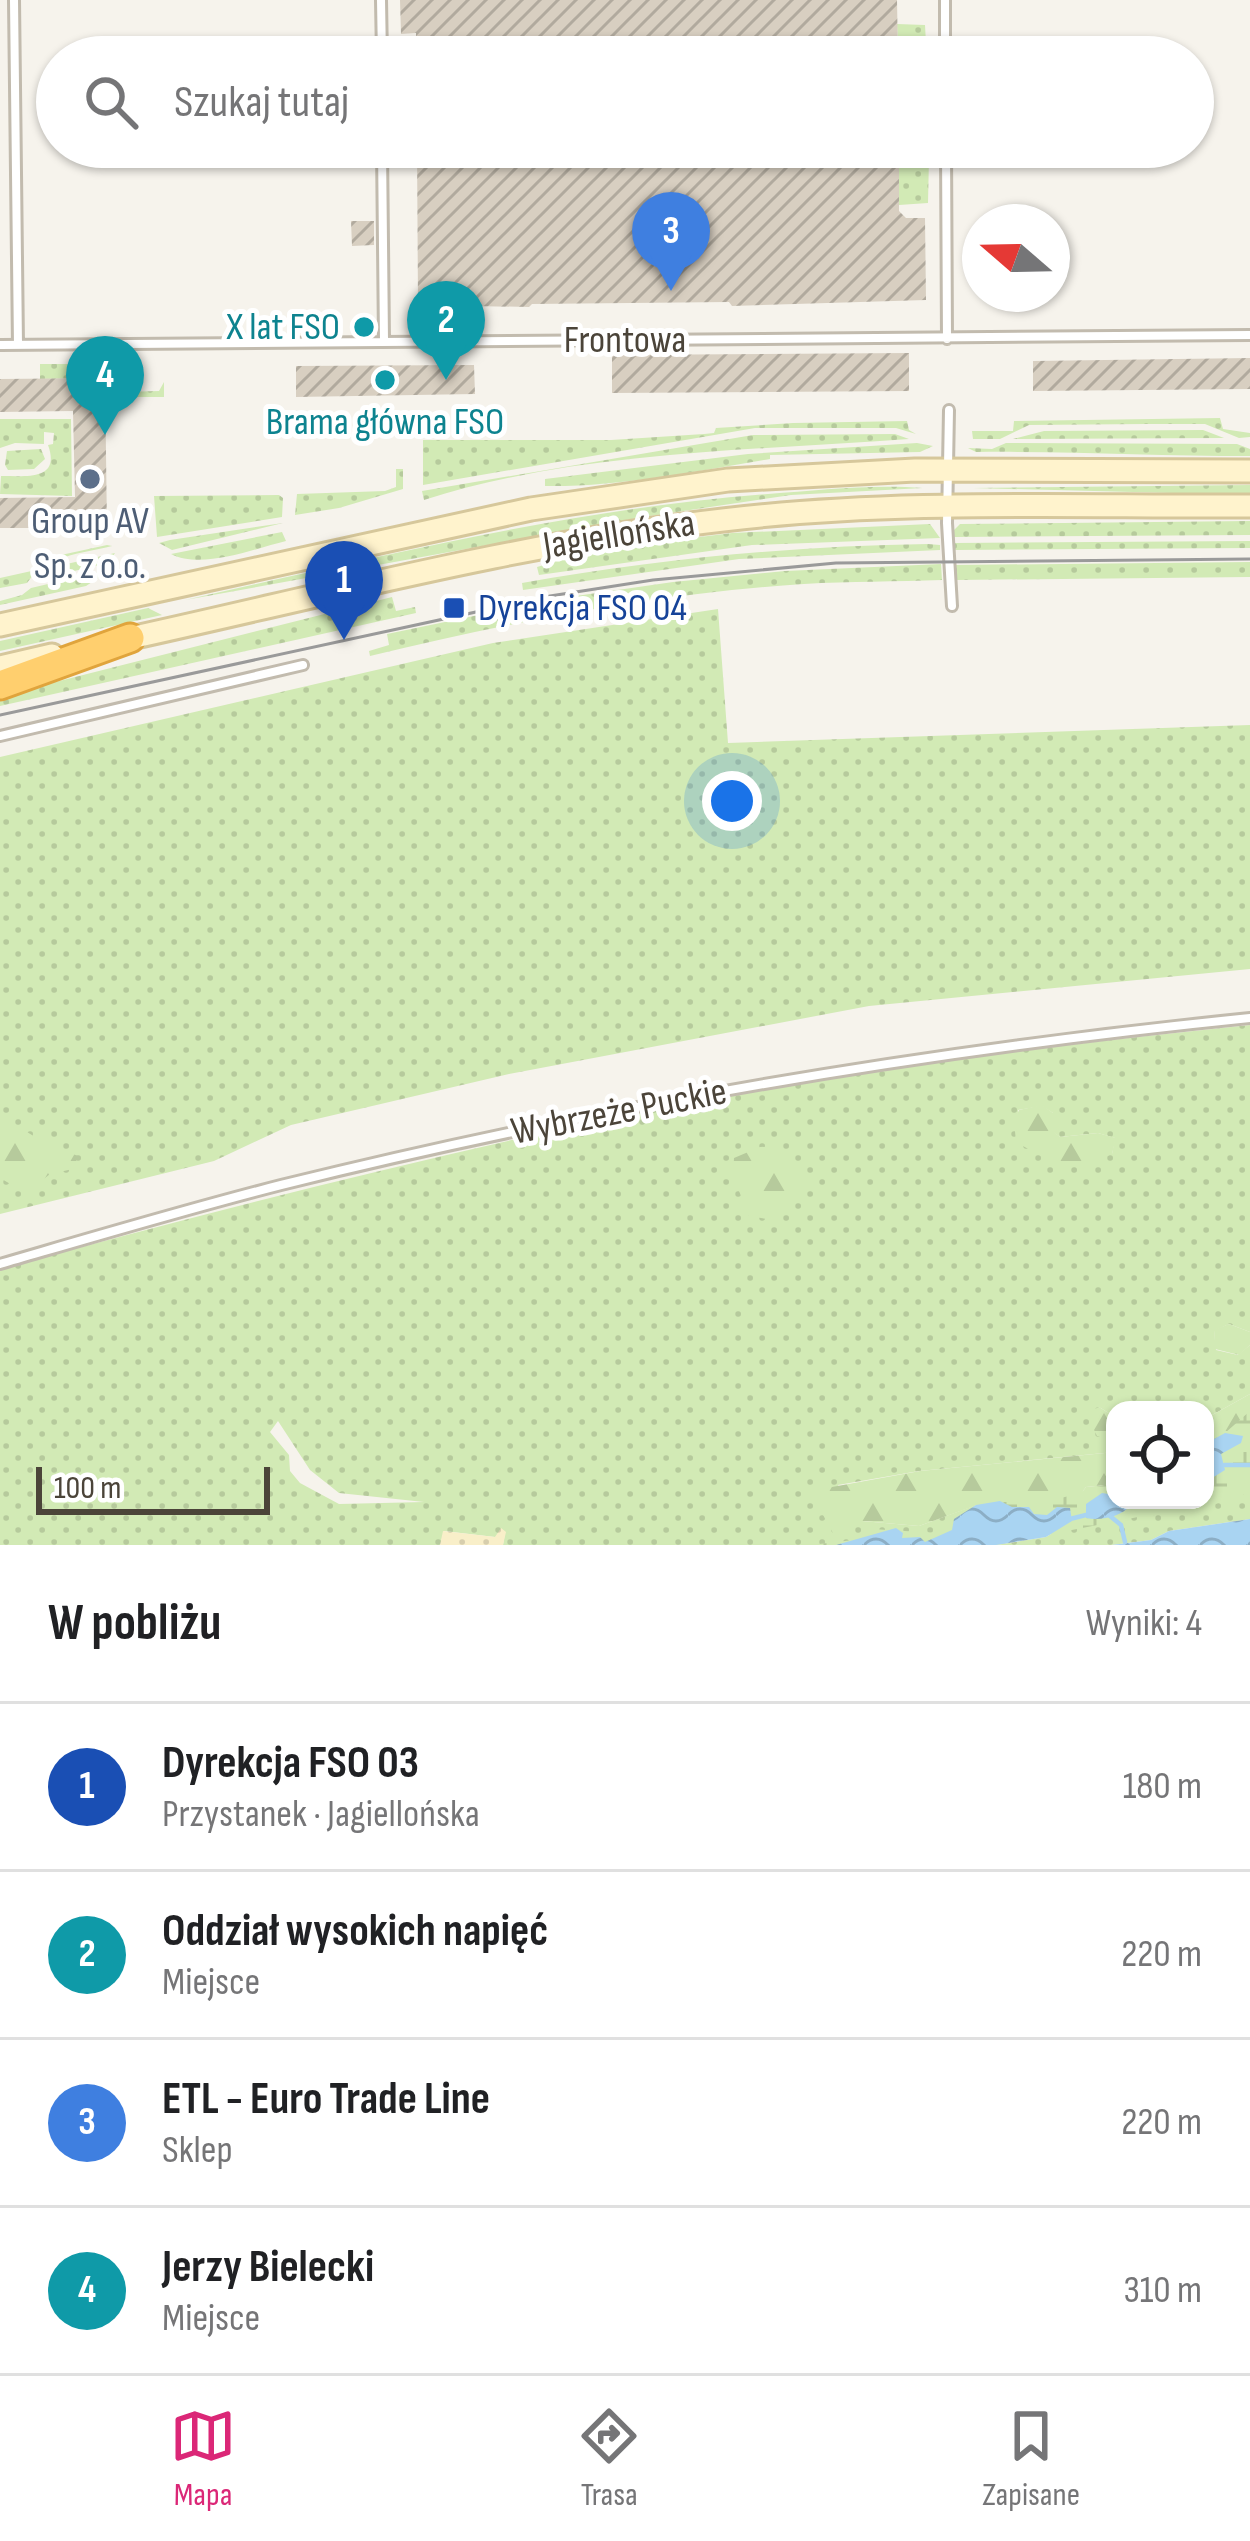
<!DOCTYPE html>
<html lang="pl">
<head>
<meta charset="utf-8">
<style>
	body { margin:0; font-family:"Sofia Sans Condensed",sans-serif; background:#f6f6f6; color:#202124 }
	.controls { position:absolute; right:36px; bottom:36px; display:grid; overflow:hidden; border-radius:24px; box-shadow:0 3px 9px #0004 }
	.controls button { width:108px; height:108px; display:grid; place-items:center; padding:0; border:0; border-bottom:3px solid #e0e0e0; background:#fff; color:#202124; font:60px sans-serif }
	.compass { position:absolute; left:962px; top:204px; width:108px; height:108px; border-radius:50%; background:#fff; box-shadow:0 3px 9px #0004; rotate:290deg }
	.scale { position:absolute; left:36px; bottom:30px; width:234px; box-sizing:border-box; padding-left:12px; border:6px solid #4b4439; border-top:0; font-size:33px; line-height:42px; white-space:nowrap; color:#4b4439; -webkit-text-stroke:9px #fff; paint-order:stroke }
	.you { position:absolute; left:732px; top:801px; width:42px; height:42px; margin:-30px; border:9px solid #fff; border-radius:50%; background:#1a73e8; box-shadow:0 0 0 18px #1a73e833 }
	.badge { display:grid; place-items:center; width:78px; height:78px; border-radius:50%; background:#db2777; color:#fff; font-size:39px; font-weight:700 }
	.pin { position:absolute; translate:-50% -99px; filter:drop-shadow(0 3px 6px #0008) }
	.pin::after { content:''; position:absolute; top:63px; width:42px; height:36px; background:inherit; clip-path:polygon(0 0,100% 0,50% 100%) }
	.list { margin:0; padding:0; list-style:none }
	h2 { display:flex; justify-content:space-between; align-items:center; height:156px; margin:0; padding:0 48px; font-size:51px }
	h2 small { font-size:39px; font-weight:400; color:#757577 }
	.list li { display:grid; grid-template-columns:78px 1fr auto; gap:36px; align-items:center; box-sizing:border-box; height:168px; padding:0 48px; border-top:3px solid #e0e0e0 }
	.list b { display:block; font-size:45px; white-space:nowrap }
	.list p { margin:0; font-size:39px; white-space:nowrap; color:#757577 }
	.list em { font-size:39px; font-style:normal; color:#757577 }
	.icon { flex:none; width:66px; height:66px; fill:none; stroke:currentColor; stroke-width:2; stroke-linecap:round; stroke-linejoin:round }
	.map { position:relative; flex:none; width:1250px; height:1545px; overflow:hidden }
	.search { position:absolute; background:#fff; box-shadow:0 3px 9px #0004; left:36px; right:36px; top:36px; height:132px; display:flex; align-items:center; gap:30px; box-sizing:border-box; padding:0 42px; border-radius:66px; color:#757577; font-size:45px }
	.sheet { height:828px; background:#fff }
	nav { display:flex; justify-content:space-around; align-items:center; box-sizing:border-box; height:168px; border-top:3px solid #e0e0e0; background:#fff; font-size:33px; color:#757577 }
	nav a { display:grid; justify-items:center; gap:6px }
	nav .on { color:#db2777 }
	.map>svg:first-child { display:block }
	.grass { fill:url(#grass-dots); fill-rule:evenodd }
	.forest { fill:url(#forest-firs) }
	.wetland { fill:url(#wetland-marsh) }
	.sand { fill:url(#sand-dots) }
	.water { fill:url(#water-waves) }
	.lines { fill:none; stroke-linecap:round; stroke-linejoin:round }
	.stream { stroke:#a9d4f2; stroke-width:4.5 }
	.building { fill:url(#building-hatch) }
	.service-casing { stroke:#c2bbae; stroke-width:14 }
	.secondary-casing { stroke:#d6c79b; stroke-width:27 }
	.motorway-casing { stroke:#e0a43c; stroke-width:33 }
	.service { stroke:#fff; stroke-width:8 }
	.secondary { stroke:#fff3cd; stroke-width:21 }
	.motorway { stroke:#ffcf6e; stroke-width:27 }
	.tram { stroke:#9a9a9a; stroke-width:3 }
	.culture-dot { fill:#0f9aa8; stroke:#fff; stroke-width:4.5 }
	.service-dot { fill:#5c6f8a; stroke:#fff; stroke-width:4.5 }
	.transit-dot { fill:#1a4fb4; stroke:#fff; stroke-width:4.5 }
	.labels { text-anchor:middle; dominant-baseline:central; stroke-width:10; stroke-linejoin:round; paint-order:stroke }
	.culture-label { font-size:39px; fill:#0d838f; stroke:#fff; text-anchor:end }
	.street-label { font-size:39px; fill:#4b4439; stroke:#fff }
	.service-label { font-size:39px; fill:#4e5e75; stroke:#fff }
	.transit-label { font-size:39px; fill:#164399; stroke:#fff; text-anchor:start }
</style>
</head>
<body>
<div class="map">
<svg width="1250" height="1545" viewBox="0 0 1250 1545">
	<defs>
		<pattern id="grass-dots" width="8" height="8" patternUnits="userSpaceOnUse" patternTransform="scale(3)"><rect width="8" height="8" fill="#d2eab5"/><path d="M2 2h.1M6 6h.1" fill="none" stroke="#b6ca9c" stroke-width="1.8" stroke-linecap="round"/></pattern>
		<pattern id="forest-firs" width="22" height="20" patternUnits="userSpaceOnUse" patternTransform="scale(3)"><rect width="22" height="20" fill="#d2eab5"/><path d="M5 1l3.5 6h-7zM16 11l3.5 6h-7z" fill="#b6ca9c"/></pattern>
		<pattern id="wetland-marsh" width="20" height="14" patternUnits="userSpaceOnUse" patternTransform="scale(3)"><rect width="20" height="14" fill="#d2eab5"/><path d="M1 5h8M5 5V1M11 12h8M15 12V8" fill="none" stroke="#b6ca9c"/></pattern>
		<pattern id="sand-dots" width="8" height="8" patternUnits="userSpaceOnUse" patternTransform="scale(3)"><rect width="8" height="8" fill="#f9efc9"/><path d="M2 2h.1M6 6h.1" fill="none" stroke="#d7cead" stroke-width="1.8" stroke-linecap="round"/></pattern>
		<pattern id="water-waves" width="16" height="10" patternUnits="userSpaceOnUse" patternTransform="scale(3)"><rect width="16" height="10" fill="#a9d4f2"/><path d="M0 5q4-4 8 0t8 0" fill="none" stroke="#8caec5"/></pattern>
		<pattern id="building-hatch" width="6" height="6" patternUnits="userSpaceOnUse" patternTransform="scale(3)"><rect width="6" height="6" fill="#d8cfc1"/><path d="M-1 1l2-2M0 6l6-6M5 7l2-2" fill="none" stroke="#b1aa9e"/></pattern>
	</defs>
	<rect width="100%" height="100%" fill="#f6f3ec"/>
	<path class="grass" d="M897,24L925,25L926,43L898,44Z
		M899,153H921L929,158L928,203L899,205Z
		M111,360H121L122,392L159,391L164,382V397H110L108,362Z
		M40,364H105V378L40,379Z
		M1220,418L1223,429L1250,433V437L1239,438L1205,424H1147L1029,425L1000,439H973L972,431H1013L1014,421Z
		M0,419H71L72,496L0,494L1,476C26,476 61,481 48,445L53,444L54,433L44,432V444L15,443L0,448Z
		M907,421L909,430L916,434L896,428H755L423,485V440H611L704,434L714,433L716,428L793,423Z
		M1203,430L1224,438L1013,439L1044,431Z
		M895,434L909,439C749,451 577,451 424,500L422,491L753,435Z
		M917,443L933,446L920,452L770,455V459C696,471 621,487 545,486V479L748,454Z
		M1006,443L1237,444L1250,449V456C1158,456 1068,451 976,452L968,448L992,449Z
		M41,449L45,459L34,469L8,470L5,465L7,451Z
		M396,469H403V489L339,508L295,515L297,494L385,491L396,487Z
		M1250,485V495L973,488Z
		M923,488L791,495L643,517L185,600C378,557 570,509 768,494C819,490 873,484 923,488Z
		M279,495L283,498L282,517L157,537L154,496Z
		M1250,521V535L954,537V530L960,524Z
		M283,523L172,550L159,543L170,540Z
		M930,524L940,538L752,545L539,575L537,567L596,550L732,533Z
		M282,532L286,541C253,549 202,570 171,554Z
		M1250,541V548L955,550L954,543Z
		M928,544L940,545V550L739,559L523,590L522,583C657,559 791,546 928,544Z
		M107,545L112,546C80,554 47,555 27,583L0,588V578L36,570L38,560Z
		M115,553L108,563L36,580L49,568Z
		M1250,562V577L956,580V565Z
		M941,564L942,580C896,582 850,581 804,584C658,593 512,622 370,656L369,651L389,645L387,634L555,599L673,582L785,571Z
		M112,569L86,586L0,605V601L22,595L31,588Z
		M392,597L396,611L415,607L416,613L0,706V696Z
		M148,608L162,615L0,651V641Z
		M718,609L728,743L1250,725V969L869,1006L509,1074L291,1125L214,1161L0,1214V757L493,643Z
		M1250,1025V1332L1229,1324L1214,1331L1216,1350L1238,1355L1250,1345V1394L1205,1419V1410H1115V1417L1099,1407L1109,1442L1115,1441V1452L919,1471L838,1485L862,1521L919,1526L976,1505L944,1535L862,1539L836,1545H503L505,1533L495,1537L444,1531L440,1545H0V1269C275,1195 552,1123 834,1077C972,1054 1111,1040 1250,1025ZM1042,1106L1053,1113V1132L1060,1137L1098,1133L1115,1138L1112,1154L1017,1142L1018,1110ZM278,1421L310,1470L339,1493L424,1502L339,1504L300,1483L290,1471L289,1455L270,1432Z
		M1225,1468L1250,1470L1244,1479L1250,1483V1519L1169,1531L1151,1540L1112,1545H996L1046,1537L1072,1521L1070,1508L1086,1487L1115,1484V1495L1102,1493L1086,1504V1518C1100,1521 1121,1517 1131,1505L1149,1506L1153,1501L1205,1500V1474L1212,1478Z"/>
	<path class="forest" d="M1042,1105L1053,1113L1054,1132L1060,1137L1098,1133L1116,1138L1112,1154C1068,1172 1056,1165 1016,1142L1014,1121L1019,1110Z
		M0,1115L43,1142L78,1156L73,1169L50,1174L26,1193L0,1178Z
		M779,1146L805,1171L803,1191L767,1219L749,1216L733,1176L734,1158L760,1147Z
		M1229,1324L1250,1332V1345L1239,1355L1215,1349L1214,1330Z
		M1250,1394V1427L1205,1444V1419Z
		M1099,1407L1115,1417V1441L1097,1436L1086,1413Z
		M1115,1452V1484L1086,1487L1070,1508L977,1505L919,1526L862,1521L834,1535L810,1491L920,1471Z"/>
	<path class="wetland" d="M1250,1411V1492L1192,1512L1143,1516L996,1545H811L862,1539L872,1529L938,1533C987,1490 993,1507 1051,1500C1073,1497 1091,1485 1115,1484V1500H1205V1444L1225,1433Z"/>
	<path class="sand" d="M501,1528L506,1532L503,1545H440L443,1531L495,1537Z"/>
	<path class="water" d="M1225,1433L1243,1436L1241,1443L1221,1454L1225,1470L1212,1478L1205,1474V1444Z
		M1102,1493L1115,1495V1500H1164L1153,1501L1149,1506L1131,1505C1121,1517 1101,1521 1086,1518V1504Z
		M1000,1501L1012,1507H1029L1034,1514L1047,1515L1057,1507L1070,1508L1072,1521L1046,1537L996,1545H836L896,1528L903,1533L902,1538L920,1537L925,1542L952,1530L954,1519L976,1505Z
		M1250,1519V1545H1112L1151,1540L1169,1531Z"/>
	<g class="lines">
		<path class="stream" d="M1224,1465H1250
			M1110,1516L1121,1525L1125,1542
			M1066,1520L1090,1514"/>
	</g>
	<path class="building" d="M400,0H897L898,57H416V33L401,34Z
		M417,147H899V211L906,218H925L926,300L732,306L729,302L532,304L529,307L418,305Z
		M351,221H374V245L352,246Z
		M909,353V391L612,393V355Z
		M1250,358V389L1033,391V361Z
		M474,365L475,394L296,397V366Z
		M105,378L107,528H0V498L75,497L73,411L0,412V379Z"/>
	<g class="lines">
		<g class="service-casing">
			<path id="service" d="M14,0L18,345
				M381,0L382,57
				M945,0V57
				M382,147L384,341
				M946,147L947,339
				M0,345L1250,335
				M949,410L947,523L952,606
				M0,736L303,665
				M0,1264C93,1237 187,1209 281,1185C600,1106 923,1051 1250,1018"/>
		</g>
		<g class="secondary-casing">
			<path id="secondary" d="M0,625L531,509L728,480L915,470L1250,471
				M117,641C319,597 518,543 723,520C897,499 1075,507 1250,506
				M0,667L52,655"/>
		</g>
		<g class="motorway-casing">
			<path id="motorway" d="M0,685L130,638"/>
		</g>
		<use href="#service" class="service"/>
		<use href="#secondary" class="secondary"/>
		<use href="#motorway" class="motorway"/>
		<path class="tram" d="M0,715L550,596L653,580L836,563L1250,559"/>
	</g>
	<g class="culture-dot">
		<circle cx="364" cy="327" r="12"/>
		<circle cx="385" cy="380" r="12"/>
	</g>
	<circle class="service-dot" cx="90" cy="479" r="12"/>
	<rect class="transit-dot" x="442" y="596" width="24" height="24" rx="6"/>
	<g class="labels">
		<g class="culture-label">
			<text x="340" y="327">X lat FSO</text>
			<text x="385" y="422" text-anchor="middle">Brama główna FSO</text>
		</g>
		<g class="street-label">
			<text x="625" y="340">Frontowa</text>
			<text transform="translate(619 535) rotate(-9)">Jagiellońska</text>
			<text transform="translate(619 1112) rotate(-11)">Wybrzeże Puckie</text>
		</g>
		<g class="service-label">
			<text x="90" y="521">Group AV<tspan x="90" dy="45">Sp. z o.o.</tspan></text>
		</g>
		<g class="transit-label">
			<text x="478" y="608">Dyrekcja FSO 04</text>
		</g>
	</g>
</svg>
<div class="controls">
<button><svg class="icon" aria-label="locate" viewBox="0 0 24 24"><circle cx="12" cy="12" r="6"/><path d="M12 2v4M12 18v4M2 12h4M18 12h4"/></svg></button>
</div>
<svg class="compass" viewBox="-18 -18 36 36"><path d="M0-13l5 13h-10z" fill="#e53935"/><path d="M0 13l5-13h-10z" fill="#757577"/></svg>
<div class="scale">100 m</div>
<div class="you"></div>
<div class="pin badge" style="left:344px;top:640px;background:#1a4fb4">1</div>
<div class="pin badge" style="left:446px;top:380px;background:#0f9aa8">2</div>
<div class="pin badge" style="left:671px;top:291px;background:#3f7fe0">3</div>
<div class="pin badge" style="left:105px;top:435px;background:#0f9aa8">4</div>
<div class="search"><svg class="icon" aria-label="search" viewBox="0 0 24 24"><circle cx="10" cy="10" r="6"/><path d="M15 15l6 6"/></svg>Szukaj tutaj</div>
</div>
<section class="sheet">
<h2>W pobliżu<small>Wyniki: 4</small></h2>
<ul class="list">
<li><span class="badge" style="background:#1a4fb4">1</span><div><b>Dyrekcja FSO 03</b><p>Przystanek · Jagiellońska</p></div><em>180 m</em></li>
<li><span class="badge" style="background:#0f9aa8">2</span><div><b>Oddział wysokich napięć</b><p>Miejsce</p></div><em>220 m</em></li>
<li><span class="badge" style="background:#3f7fe0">3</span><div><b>ETL - Euro Trade Line</b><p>Sklep</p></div><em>220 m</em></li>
<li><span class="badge" style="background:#0f9aa8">4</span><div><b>Jerzy Bielecki</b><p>Miejsce</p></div><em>310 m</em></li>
</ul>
</section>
<nav>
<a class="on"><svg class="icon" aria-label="map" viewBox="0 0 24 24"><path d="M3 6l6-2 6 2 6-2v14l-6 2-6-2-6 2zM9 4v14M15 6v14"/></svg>Mapa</a>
<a><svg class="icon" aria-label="directions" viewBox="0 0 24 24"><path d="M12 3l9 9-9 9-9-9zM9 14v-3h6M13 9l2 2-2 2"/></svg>Trasa</a>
<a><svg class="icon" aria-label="saved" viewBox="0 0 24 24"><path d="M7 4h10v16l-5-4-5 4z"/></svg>Zapisane</a>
</nav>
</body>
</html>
